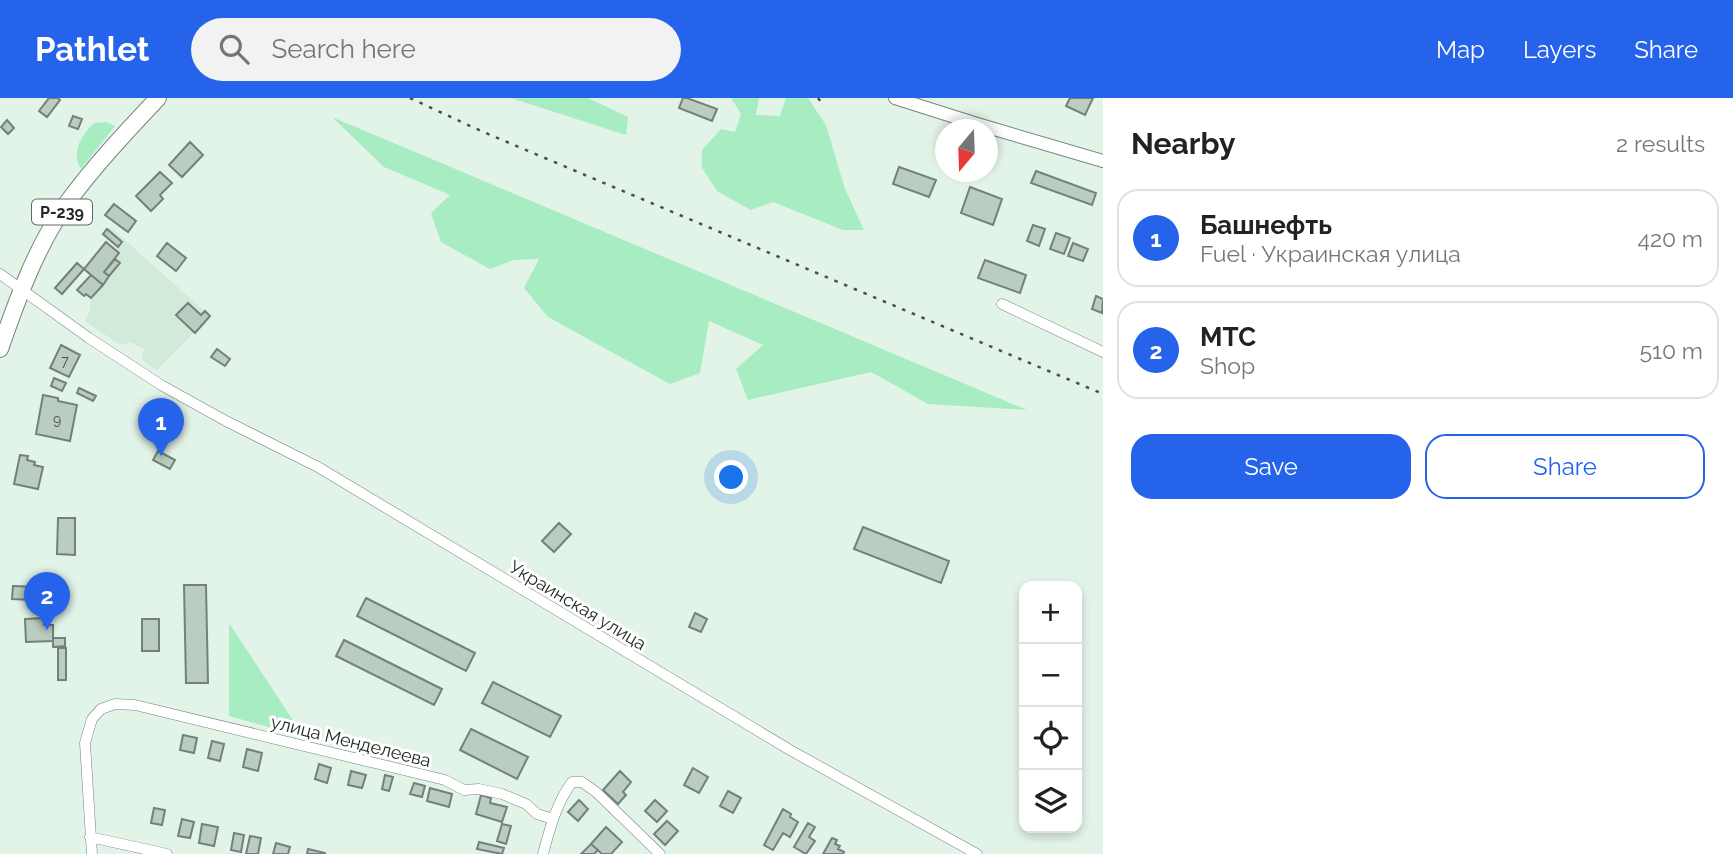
<!DOCTYPE html>
<html lang="en">
<head>
<meta charset="utf-8">
<style>
	body { margin:0; font-family:Raleway,sans-serif; background:#f2f2f2; color:#222 }
	.controls { position:absolute; right:21px; bottom:21px; display:grid; overflow:hidden; border-radius:14px; box-shadow:0 4px 10px #0003 }
	.controls button { width:63px; height:63px; display:grid; place-items:center; padding:0; border:0; border-bottom:2px solid #e0e0e0; background:#fff; color:#222; font:35px sans-serif }
	.compass { position:absolute; left:935px; top:21px; width:63px; height:63px; border-radius:50%; background:#fff; box-shadow:0 4px 10px #0003; rotate:199deg }
	.you { position:absolute; left:732px; top:380px; width:24px; height:24px; margin:-18px; border:5px solid #fff; border-radius:50%; background:#1a73e8; box-shadow:0 0 0 10px #1a73e833 }
	.badge { display:grid; place-items:center; width:46px; height:46px; border-radius:50%; background:#2563eb; color:#fff; font-size:23px; font-weight:700 }
	.pin { position:absolute; translate:-50% -58px; filter:drop-shadow(0 2px 4px #0008) }
	.pin::after { content:''; position:absolute; top:37px; width:24px; height:21px; background:inherit; clip-path:polygon(0 0,100% 0,50% 100%) }
	.list { margin:0; padding:0; list-style:none }
	h2 { display:flex; justify-content:space-between; align-items:center; height:91px; margin:0; padding:0 28px; font-size:30px }
	h2 small { font-size:23px; font-weight:400; color:#767676 }
	.list li { display:grid; grid-template-columns:46px 1fr auto; gap:21px; align-items:center; box-sizing:border-box; height:98px; margin:0 14px 14px; padding:0 14px; border:2px solid #e0e0e0; border-radius:21px }
	.list b { display:block; font-size:26px; white-space:nowrap }
	.list p { margin:0; font-size:23px; white-space:nowrap; color:#767676 }
	.list em { font-size:23px; font-style:normal; color:#767676 }
	.actions { display:flex; gap:14px; padding:21px 28px }
	.actions a { flex:1; padding:16px 0; border:2px solid #2563eb; border-radius:21px; text-align:center; font-size:24px; color:#2563eb }
	.actions .main { background:#2563eb; color:#fff }
	.icon { flex:none; width:38px; height:38px; fill:none; stroke:currentColor; stroke-width:2; stroke-linecap:round; stroke-linejoin:round }
	.map { position:relative; flex:none; width:1103px; height:756px; overflow:hidden }
	header { display:flex; align-items:center; gap:42px; box-sizing:border-box; height:98px; padding:0 35px; background:#2563eb; color:#fff }
	header strong { font-size:33px }
	nav { display:flex; gap:38px; margin-inline-start:auto; font-size:24px }
	.search { width:490px; height:63px; background:#f2f2f2; display:flex; align-items:center; gap:18px; box-sizing:border-box; padding:0 24px; border-radius:38px; color:#767676; font-size:26px }
	main { display:flex }
	aside { flex:1; background:#fff }
	.map>svg:first-child { display:block }
	.built { fill:#d1eada }
	.green { fill:#a8edc2 }
	.building { fill:#bbcdc1; stroke:#728278; stroke-width:2 }
	.lines { fill:none; stroke-linecap:round; stroke-linejoin:round }
	.minor-casing { stroke:#75857b; stroke-width:11 }
	.tertiary-casing { stroke:#75857b; stroke-width:14 }
	.trunk-casing { stroke:#75857b; stroke-width:18 }
	.minor { stroke:#fff; stroke-width:10 }
	.tertiary { stroke:#fff; stroke-width:12 }
	.trunk { stroke:#fff; stroke-width:16 }
	.rail { stroke:#48504b; stroke-width:2.5; stroke-dasharray:3.5 7; stroke-linecap:butt }
	.labels { text-anchor:middle; dominant-baseline:central; stroke-width:6; stroke-linejoin:round; paint-order:stroke }
	.number-label { font-size:14px; fill:#49524c }
	.shield { fill:#fff; stroke:#656966; stroke-width:2 }
	.shield-label { font-size:16px; font-weight:bold; fill:#232925 }
	.street-label { font-size:18px; fill:#232925; stroke:#fff }
</style>
</head>
<body>
<header>
<strong>Pathlet</strong>
<div class="search"><svg class="icon" aria-label="search" viewBox="0 0 24 24"><circle cx="10" cy="10" r="6"/><path d="M15 15l6 6"/></svg>Search here</div>
<nav><a>Map</a><a>Layers</a><a>Share</a></nav>
</header>
<main>
<div class="map">
<svg width="1103" height="756" viewBox="0 0 1103 756">
	<rect width="100%" height="100%" fill="#e2f3e8"/>
	<path class="built" d="M110,129L210,218L157,272L142,262L144,251L131,244L120,247L85,223L90,212L91,200L120,166L115,161L119,155L117,149L103,136Z"/>
	<path class="green" d="M511,0H588L628,19L626,37Z
		M731,0H759L756,17L780,18L786,0H808L826,27L845,91L864,132H843L773,104L751,112L717,93L702,70V52L721,31L735,34L741,16Z
		M332,19L1027,312L928,306L871,274L748,302L736,271L763,247L709,223L700,275L670,286L548,219L524,190L539,161L514,162L490,171L441,144L431,115L450,97L384,69Z
		M106,24L115,28L81,71C70,54 82,37 94,25Z
		M229,525L304,639L229,618Z"/>
	<path class="building" d="M49,0H58L60,2L47,19L39,13Z
		M683,0H687L717,11L712,23L679,10Z
		M1070,0H1093L1085,17L1066,8Z
		M73,18L82,21L78,31L69,28Z
		M7,22L14,30L8,36L1,29Z
		M190,44L203,57L182,79L169,67Z
		M899,69L936,82L929,99L893,86Z
		M1036,73L1096,95L1092,107L1031,85Z
		M160,74L172,85L160,97L163,101L151,113L136,98Z
		M970,89L1002,101L993,127L961,115Z
		M114,106L136,123L128,134L105,117Z
		M1033,127L1045,131L1039,148L1027,143Z
		M107,131L122,144L118,149L103,136Z
		M1056,135L1070,140L1064,156L1050,151Z
		M106,144L119,155L104,174L109,178L103,187L84,171Z
		M167,145L186,160L176,173L157,158Z
		M1073,145L1088,151L1083,163L1068,158Z
		M115,161L120,165L109,178L104,174Z
		M985,162L1026,177L1020,195L978,180Z
		M77,165L84,171L62,196L55,190Z
		M91,177L103,187L91,200L86,196L84,198L77,192Z
		M1096,198L1103,201L1102,215L1092,211Z
		M188,205L201,217L205,213L210,218L195,235L176,217Z
		M61,247L80,257L69,279L50,270Z
		M217,251L230,261L225,268L211,259Z
		M54,280L66,285L62,293L51,288Z
		M79,290L96,298L93,303L77,295Z
		M43,297L58,300V303L77,307L70,343L36,336Z
		M158,353L175,362L170,371L153,362Z
		M20,357L28,358L27,362L35,364L34,367L43,369L38,391L14,386Z
		M58,420H75V457L57,456Z
		M559,425L571,436L554,454L542,443Z
		M863,429L949,463L941,485L854,451Z
		M184,487H206L208,585H186Z
		M13,488L38,489V494L55,495L54,503L12,501Z
		M366,500L475,555L466,573L357,518Z
		M695,515L707,521L701,534L689,529Z
		M44,520V527H53V543L26,544L25,521Z
		M142,521H159V553H142Z
		M53,540H65V548L53,549Z
		M344,542L442,591L434,607L336,558Z
		M58,550H66V582H58Z
		M493,584L561,618L550,639L482,605Z
		M471,631L528,659L517,681L460,652Z
		M183,637L197,640L194,655L180,652Z
		M212,643L224,646L220,663L208,660Z
		M247,651L262,655L258,673L243,669Z
		M319,666L331,670L327,685L315,681Z
		M693,670L708,679L699,695L684,687Z
		M351,673L366,677L362,690L348,687Z
		M620,673L631,684L623,694L626,697L618,706L603,692Z
		M385,677L393,679L389,693L382,691Z
		M414,685L425,688L422,699L410,696Z
		M430,690L452,696L449,709L427,703Z
		M728,693L741,700L733,715L720,708Z
		M481,697L491,700L490,705L507,709L502,724L476,716Z
		M579,702L588,711L578,723L568,714Z
		M655,702L667,713L657,724L645,713Z
		M154,710L165,712L162,727L151,725Z
		M783,711L791,716L790,719L798,724L790,739L783,735L773,752L764,747Z
		M182,721L194,724L190,740L178,738Z
		M667,723L678,733L665,747L654,736Z
		M808,725L815,729L809,739L815,743L806,756L794,749Z
		M202,726L218,729L214,748L199,745Z
		M502,726L511,728L506,746L497,743Z
		M606,729L622,744L611,756H602L591,746Z
		M234,735L244,737L241,754L231,752Z
		M250,738L261,740L258,756H246Z
		M832,740L837,742L835,746L840,748L838,751L844,754L843,756H823Z
		M479,744L504,750L502,756L477,751Z
		M276,745L290,749L288,756H273Z
		M591,746L598,752L594,756H581Z
		M308,751L325,755V756H307Z"/>
	<g class="lines">
		<g class="minor-casing">
			<path id="minor" d="M0,176L89,240L161,287L226,323L318,369L790,652L977,756
				M1002,206L1103,254
				M90,739L167,756
				M92,756L85,645L92,621L101,611L115,606L135,607L445,682L464,692L479,691L502,696L526,706L537,716L553,721
				M543,756C550,730 556,706 572,684H582L596,694L660,756"/>
		</g>
		<g class="tertiary-casing">
			<path id="tertiary" d="M895,0L977,26L1103,63"/>
		</g>
		<g class="trunk-casing">
			<path id="trunk" d="M0,251C17,202 37,147 67,105C94,68 127,33 158,0"/>
		</g>
		<use href="#minor" class="minor"/>
		<use href="#tertiary" class="tertiary"/>
		<use href="#trunk" class="trunk"/>
		<path class="rail" d="M410,0L481,33L1103,296
			M818,0L824,8"/>
	</g>
	<g class="labels">
		<g class="number-label">
			<text x="65" y="263">7</text>
			<text x="57" y="322">9</text>
		</g>
		<rect class="shield" x="32" y="101.5" width="60" height="25" rx="5"/>
		<g class="shield-label">
			<text x="62" y="114">Р-239</text>
		</g>
		<g class="street-label">
			<text transform="translate(578 507) rotate(31)">Украинская улица</text>
			<text transform="translate(351 643) rotate(14)">улица Менделеева</text>
		</g>
	</g>
</svg>
<div class="controls">
<button>+</button>
<button>−</button>
<button><svg class="icon" aria-label="locate" viewBox="0 0 24 24"><circle cx="12" cy="12" r="6"/><path d="M12 2v4M12 18v4M2 12h4M18 12h4"/></svg></button>
<button><svg class="icon" aria-label="layers" viewBox="0 0 24 24"><path d="M12 4l9 5-9 5-9-5zM3 14l9 5 9-5"/></svg></button>
</div>
<svg class="compass" viewBox="-18 -18 36 36"><path d="M0-13l5 13h-10z" fill="#e53935"/><path d="M0 13l5-13h-10z" fill="#767676"/></svg>
<div class="you"></div>
<div class="pin badge" style="left:161px;top:358px">1</div>
<div class="pin badge" style="left:47px;top:532px">2</div>
</div>
<aside>
<h2>Nearby<small>2 results</small></h2>
<ul class="list">
<li><span class="badge">1</span><div><b>Башнефть</b><p>Fuel · Украинская улица</p></div><em>420 m</em></li>
<li><span class="badge">2</span><div><b>МТС</b><p>Shop</p></div><em>510 m</em></li>
</ul>
<div class="actions"><a class="main">Save</a><a>Share</a></div>
</aside>
</main>
</body>
</html>
